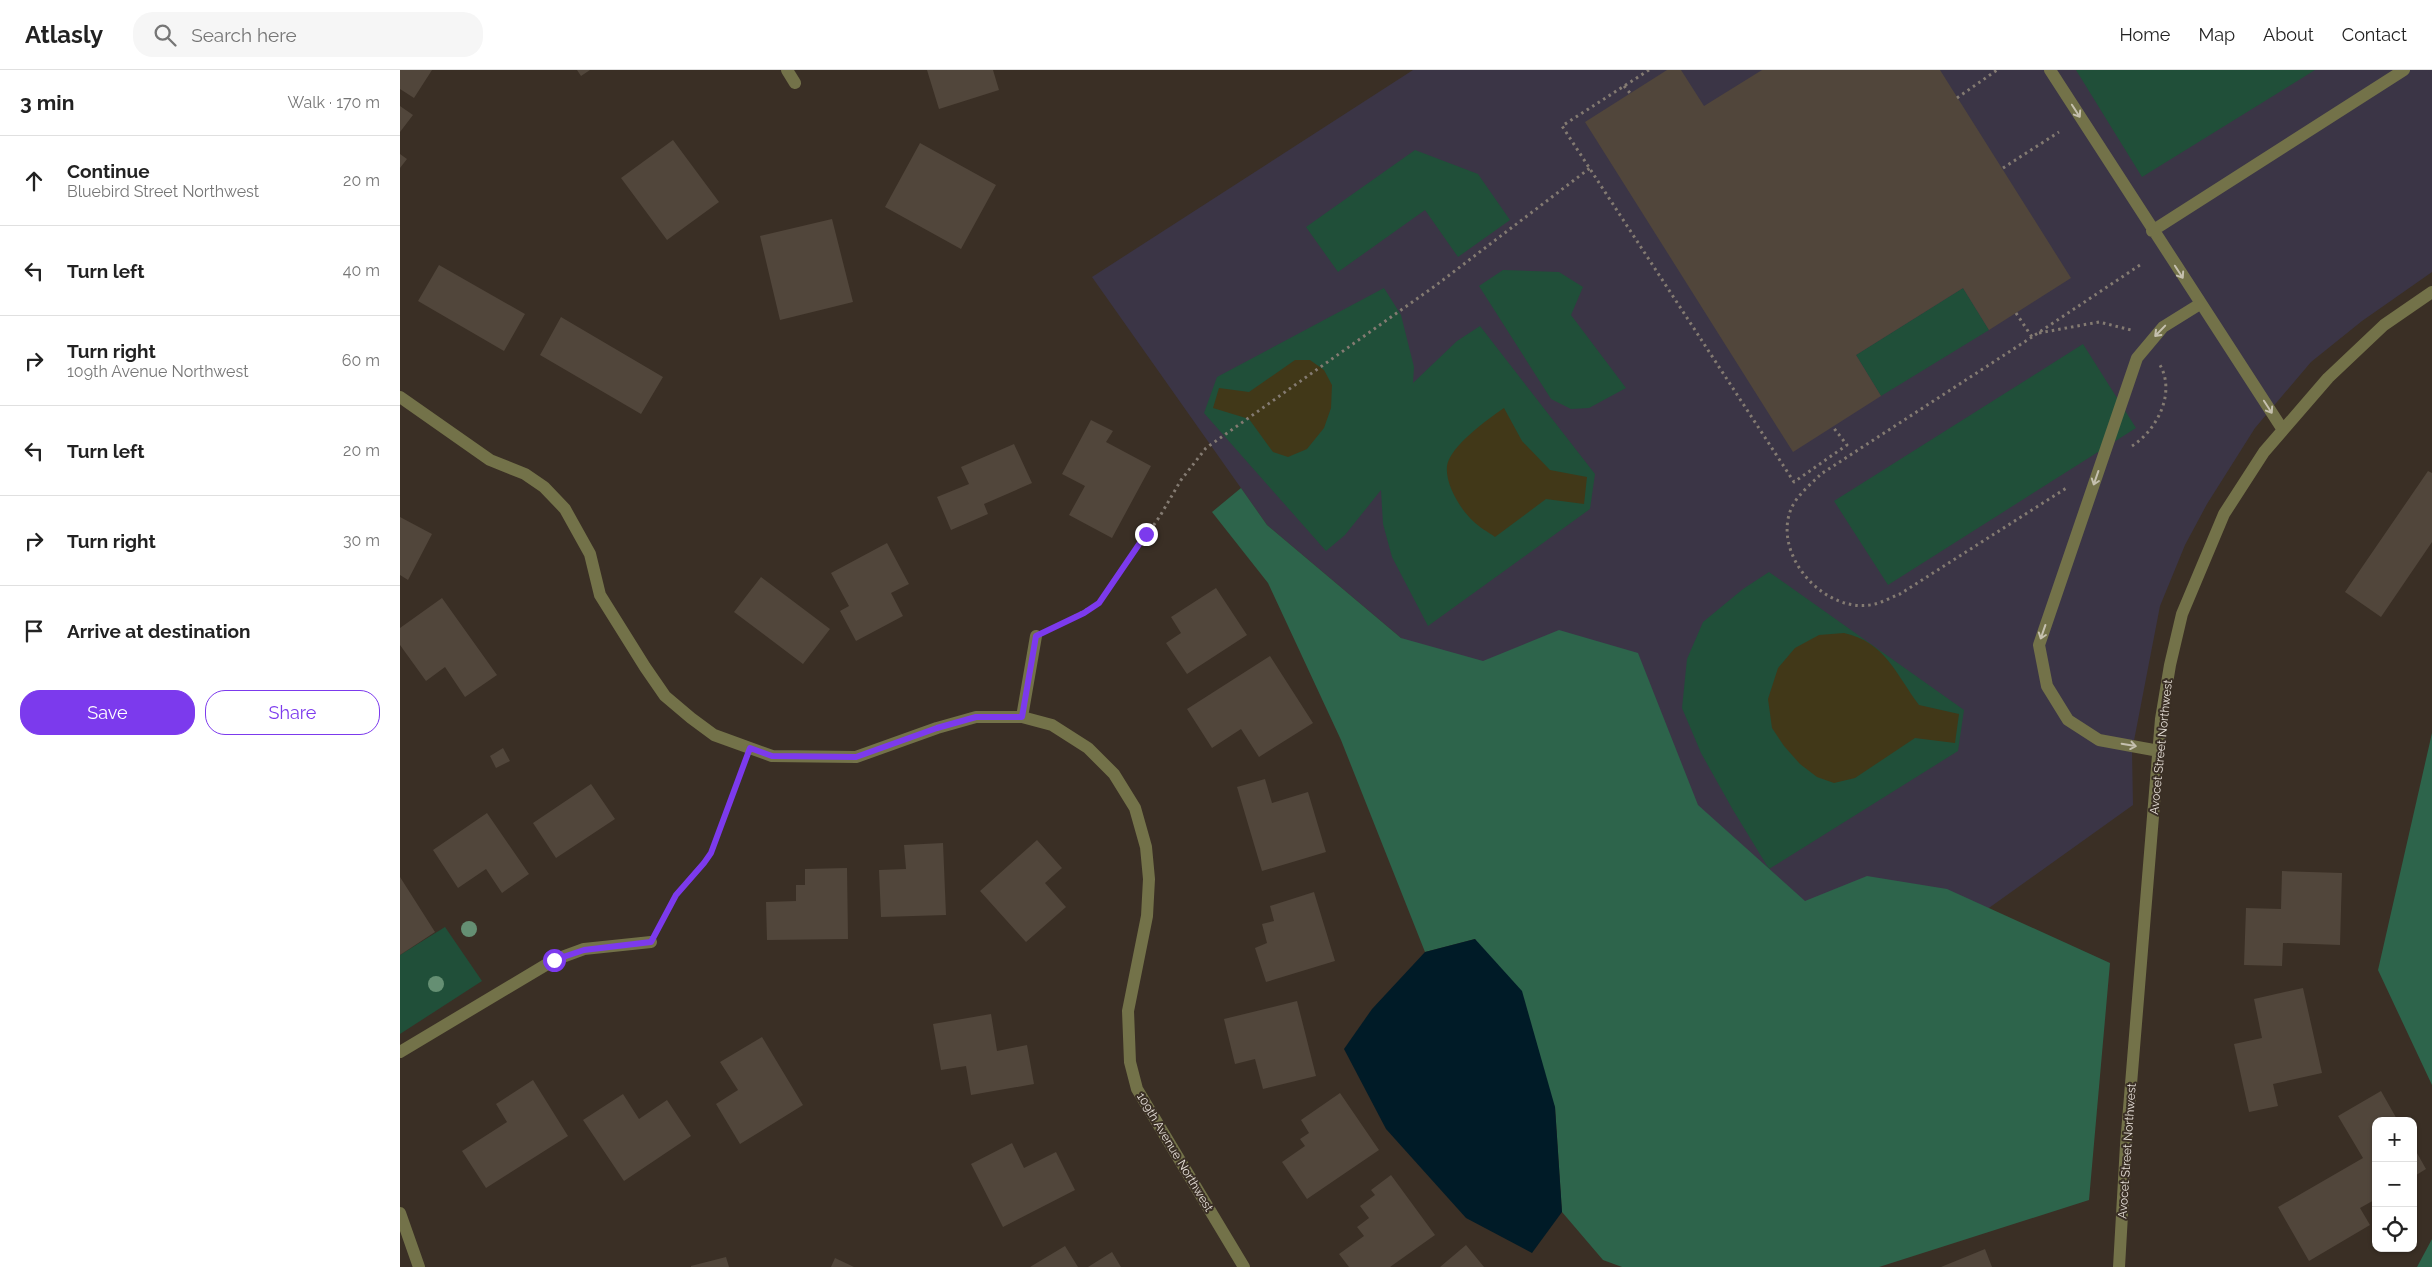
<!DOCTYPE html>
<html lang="en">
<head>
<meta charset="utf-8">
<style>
	body { margin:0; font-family:Raleway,sans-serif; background:#f6f6f6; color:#222 }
	.controls { position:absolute; right:15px; bottom:15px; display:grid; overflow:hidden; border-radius:10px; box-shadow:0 1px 4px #0004 }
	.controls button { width:45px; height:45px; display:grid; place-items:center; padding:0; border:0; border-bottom:1px solid #e0e0e0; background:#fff; color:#222; font:25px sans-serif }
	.stop { position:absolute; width:15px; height:15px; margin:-11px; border:4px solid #7c3aed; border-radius:50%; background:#fff }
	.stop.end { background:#7c3aed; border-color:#fff; box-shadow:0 1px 5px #0008 }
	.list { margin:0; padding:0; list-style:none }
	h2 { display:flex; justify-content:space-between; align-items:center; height:65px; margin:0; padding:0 20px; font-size:21px }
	h2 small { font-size:16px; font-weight:400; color:#767676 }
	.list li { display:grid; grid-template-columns:32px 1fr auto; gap:15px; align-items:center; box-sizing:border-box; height:90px; padding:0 20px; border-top:1px solid #e0e0e0 }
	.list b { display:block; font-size:19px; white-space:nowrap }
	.list p { margin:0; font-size:16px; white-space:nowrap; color:#767676 }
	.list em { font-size:16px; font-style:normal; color:#767676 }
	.actions { display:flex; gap:10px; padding:15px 20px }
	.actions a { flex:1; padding:11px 0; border:1px solid #7c3aed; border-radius:20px; text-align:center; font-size:18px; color:#7c3aed }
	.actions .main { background:#7c3aed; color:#fff }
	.icon { flex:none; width:28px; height:28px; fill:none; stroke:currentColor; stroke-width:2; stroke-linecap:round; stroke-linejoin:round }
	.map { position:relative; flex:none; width:2032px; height:1197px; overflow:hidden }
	header { display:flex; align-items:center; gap:30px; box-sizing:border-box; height:70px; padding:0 25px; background:#fff; border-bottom:1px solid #e0e0e0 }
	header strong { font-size:24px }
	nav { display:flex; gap:28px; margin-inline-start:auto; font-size:18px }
	.search { width:350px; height:45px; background:#f6f6f6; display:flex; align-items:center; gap:12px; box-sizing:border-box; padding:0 18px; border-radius:20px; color:#767676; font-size:19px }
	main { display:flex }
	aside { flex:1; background:#fff }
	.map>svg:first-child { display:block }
	.education { fill:#3b3546 }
	.green { fill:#204f39 }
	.forest { fill:#2d644b }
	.sand { fill:#413818 }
	.water { fill:#001b27 }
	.building { fill:#51463b }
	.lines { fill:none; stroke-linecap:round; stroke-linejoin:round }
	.path { stroke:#847b72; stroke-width:3; stroke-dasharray:2.5 4; stroke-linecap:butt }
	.minor { stroke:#737249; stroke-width:12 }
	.tree { fill:#658f73 }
	.oneway { stroke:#c5c0ae }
	.route { stroke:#7c3aed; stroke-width:6 }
	.labels { text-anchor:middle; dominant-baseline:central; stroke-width:4; stroke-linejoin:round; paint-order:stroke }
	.street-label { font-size:12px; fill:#e8e1da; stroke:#3a2f25 }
</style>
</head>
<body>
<header>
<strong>Atlasly</strong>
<div class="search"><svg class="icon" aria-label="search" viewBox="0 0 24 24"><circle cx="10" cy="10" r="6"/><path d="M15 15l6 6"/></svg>Search here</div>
<nav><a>Home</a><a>Map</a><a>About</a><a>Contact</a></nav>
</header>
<main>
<aside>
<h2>3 min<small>Walk · 170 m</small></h2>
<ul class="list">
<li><svg class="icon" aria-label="ahead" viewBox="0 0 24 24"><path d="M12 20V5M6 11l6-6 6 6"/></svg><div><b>Continue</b><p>Bluebird Street Northwest</p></div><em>20 m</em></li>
<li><svg class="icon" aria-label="left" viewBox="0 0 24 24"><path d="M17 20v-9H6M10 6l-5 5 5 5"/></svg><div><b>Turn left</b></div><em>40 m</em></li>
<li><svg class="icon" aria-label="right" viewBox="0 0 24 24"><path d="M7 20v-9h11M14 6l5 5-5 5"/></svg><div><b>Turn right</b><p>109th Avenue Northwest</p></div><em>60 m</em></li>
<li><svg class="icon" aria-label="left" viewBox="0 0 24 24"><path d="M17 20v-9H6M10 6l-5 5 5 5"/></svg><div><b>Turn left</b></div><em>20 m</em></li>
<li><svg class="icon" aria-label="right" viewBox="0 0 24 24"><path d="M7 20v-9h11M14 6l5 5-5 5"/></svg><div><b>Turn right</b></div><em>30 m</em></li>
<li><svg class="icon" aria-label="arrive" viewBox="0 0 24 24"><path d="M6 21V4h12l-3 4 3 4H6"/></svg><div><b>Arrive at destination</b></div></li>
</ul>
<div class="actions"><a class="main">Save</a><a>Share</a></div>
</aside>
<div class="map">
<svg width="2032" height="1197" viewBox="0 0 2032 1197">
	<rect width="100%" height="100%" fill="#3a2f25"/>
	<path class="education" d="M1013,0H2032V202L1962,251L1911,292L1855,358L1807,434L1785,475L1760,536L1732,681L1733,735L1474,920L1001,568L867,455L692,207Z"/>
	<path class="green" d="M1676,0H1915L1742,107Z
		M1015,80L1078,104L1110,150L1058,187L1025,140L938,202L906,157Z
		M1103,200L1159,202L1183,217L1171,245L1226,318L1189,338L1171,339L1151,329L1079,216Z
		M984,218L1001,245L1014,297L1013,313L1057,271L1080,256L1195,404L1190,439L1028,556L992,487L983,454L981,420L945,465L926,481L804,343L817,307Z
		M1563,218L1589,260L1481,326L1456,285Z
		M1683,274L1736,358L1488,515L1434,431Z
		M1369,502L1564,640L1558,681L1369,799L1333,740L1301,683L1282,638L1287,589L1303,552L1343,519Z
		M45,857L82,911L0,964V885Z"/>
	<path class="forest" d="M841,418L867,455L1001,568L1083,591L1159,560L1238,583L1298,735L1405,831L1467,806L1547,819L1710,893L1689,1130L1479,1197H1222L1203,1190L1162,1142L1155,1037L1075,869L1025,882L941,670L868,513L812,442Z
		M2032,663V1015L1978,900Z
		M2032,1169V1197H2017Z"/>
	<path class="sand" d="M895,290H910L924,300L932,315L931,338L924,358L907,379L888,387L873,382L849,349L813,338L819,318L849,322Z
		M1104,338L1122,371L1150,400L1187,407L1184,434L1146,429L1095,467C1088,462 1079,457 1073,451C1060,439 1045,414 1047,396C1050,376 1088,349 1104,338Z
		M1444,563C1485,572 1496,604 1519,635L1559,644L1555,673L1515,668L1455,708L1434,713L1417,707L1400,694L1384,676L1372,658L1368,629L1378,598L1395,578L1419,565Z"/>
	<path class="water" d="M1075,869L1122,921L1155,1037L1162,1142L1132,1183L1066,1148L986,1059L944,979L972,939L1025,882Z"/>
	<path class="building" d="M0,0H32L14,28L0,19Z
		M177,0H190L181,6Z
		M527,0H593L599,20L539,39Z
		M1267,0H1281L1304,36L1362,0H1540L1671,208L1589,260L1563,218L1456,285L1481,326L1393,382L1185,52Z
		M0,36L13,45L0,62Z
		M273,70L319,132L267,170L221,108Z
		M520,73L596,115L561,179L485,137Z
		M0,84L7,89L0,98Z
		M432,149L453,232L380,250L360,166Z
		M39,195L125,244L104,281L18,231Z
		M161,247L263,307L241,344L140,285Z
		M691,350L713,361L706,372L751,396L712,468L669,445L685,416L662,404Z
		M614,374L632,413L584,434L588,444L551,460L537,427L569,414L561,397Z
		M2028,401L2032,403V472L1981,547L1945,522Z
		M0,447L32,464L8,510L0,505Z
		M487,473L509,514L491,523L503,546L456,571L440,541L449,536L431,503Z
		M361,507L430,559L403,594L334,542Z
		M816,518L847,565L787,604L766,573L781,563L771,547Z
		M42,528L97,605L65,627L45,597L26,611L0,575V558Z
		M870,586L913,653L859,687L841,659L812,678L787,639Z
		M103,678L110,691L96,698L90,686Z
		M865,709L872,733L908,722L926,782L862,801L837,717Z
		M191,714L215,749L156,788L133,753Z
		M87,743L129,804L102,823L86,799L58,818L33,780Z
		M637,770L662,798L645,813L666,837L626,872L580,821Z
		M543,773L546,845L481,847L479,800L506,799L504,775Z
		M447,798L448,869L367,870L366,832L396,831V815H405V799Z
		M1882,801L1942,803L1940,875L1883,873L1882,896L1844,895L1846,838L1881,839Z
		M0,807L35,862L0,885Z
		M914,822L935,891L866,912L855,878L867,873L862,854L874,851L870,836Z
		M1903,918L1922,1003L1873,1014L1878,1036L1849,1042L1834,974L1862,968L1854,929Z
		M897,931L916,1006L863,1019L855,989L835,994L824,949Z
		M591,944L597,981L627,975L634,1014L571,1025L566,996L541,1000L533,954Z
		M362,967L403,1035L340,1074L316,1034L338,1020L320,992Z
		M133,1010L168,1066L86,1118L62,1081L107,1052L96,1034Z
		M1981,1021L1998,1051H1976V1129L1960,1138L1970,1155L1909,1191L1878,1137L1963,1088L1938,1046Z
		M940,1023L979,1080L907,1129L882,1092L905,1076L900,1069L909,1063L901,1050Z
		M223,1024L239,1049L267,1030L291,1066L224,1111L183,1050Z
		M612,1073L624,1098L656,1082L675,1120L603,1157L571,1094Z
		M2013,1076L2026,1099L2013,1107Z
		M991,1105L1035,1165L990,1197H949L939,1184L964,1166L957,1157L969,1148L960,1136L975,1125L971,1120Z
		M1066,1175L1084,1197H1040Z
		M665,1176L678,1197H630Z
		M1585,1179L1592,1197H1541Z
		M712,1182L721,1197H688Z
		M326,1187L329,1197H291V1196Z
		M435,1188L454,1197H431Z"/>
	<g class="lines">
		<path class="path" d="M1249,0L1162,56L1394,412L1447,375L1433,357
			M1224,16L1230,23
			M1557,28L1597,0
			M1603,98L1659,62
			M1616,243L1632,267L1740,195
			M1639,263L1699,252L1731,260
			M1632,267L1421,404C1411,414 1397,425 1391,439C1372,486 1426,546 1475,534C1483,532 1492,527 1500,524L1668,417
			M1732,376C1757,360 1776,323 1760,295
			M657,556L699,533L760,446L781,410L806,378L1035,216L1190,98
			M262,852L275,825L311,783L342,700"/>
		<path class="minor" d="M387,0L395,13
			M1650,0L1883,360
			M1752,161L2004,0
			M0,327L90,390L125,404L144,417L165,439L190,484L200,525L245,597L265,626L291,648L314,665L372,686L456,687L537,658L576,647H622L652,655L688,678L714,704L735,738L746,777L749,809L747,846L728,941L730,992L737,1019L844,1197
			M622,647L636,566
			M1759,681L1699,670L1668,650L1647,616L1639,575L1737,288L1763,257L1800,234
			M0,982L154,890L184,879L251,872
			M0,1143L19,1197
			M1719,1197L1726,1075L1761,649L1770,595L1782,544L1824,444L1864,382L1928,308L1984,255L2032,222"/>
	</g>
	<g class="tree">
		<circle cx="69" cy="859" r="8"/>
		<circle cx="36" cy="914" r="8"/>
	</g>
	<defs><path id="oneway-shaft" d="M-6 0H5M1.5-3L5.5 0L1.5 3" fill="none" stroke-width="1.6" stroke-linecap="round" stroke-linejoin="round" transform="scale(1.25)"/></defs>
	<g class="oneway">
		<use href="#oneway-shaft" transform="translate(1676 41) rotate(57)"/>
		<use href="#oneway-shaft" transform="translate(1779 202) rotate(57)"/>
		<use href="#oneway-shaft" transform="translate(1760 261) rotate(134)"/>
		<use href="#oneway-shaft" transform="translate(1868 337) rotate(57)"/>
		<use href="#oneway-shaft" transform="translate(1696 408) rotate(109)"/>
		<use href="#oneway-shaft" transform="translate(1643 562) rotate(109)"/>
		<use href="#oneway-shaft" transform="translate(1729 675) rotate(10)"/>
	</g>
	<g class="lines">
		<path class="route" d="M154,890L184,880L251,872L276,825L304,793L311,783L350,678L372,686L456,687L537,658L576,647H622L636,566L684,543L699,533L746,464"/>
	</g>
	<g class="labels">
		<g class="street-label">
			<text transform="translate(1761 677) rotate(-84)">Avocet Street Northwest</text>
			<text transform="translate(1727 1081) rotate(-86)">Avocet Street Northwest</text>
			<text transform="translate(775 1082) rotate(59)">109th Avenue Northwest</text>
		</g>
	</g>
</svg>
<div class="controls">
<button>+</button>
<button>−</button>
<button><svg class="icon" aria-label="locate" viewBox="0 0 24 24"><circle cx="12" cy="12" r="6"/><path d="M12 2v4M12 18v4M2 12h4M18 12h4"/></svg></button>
</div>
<div class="stop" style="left:154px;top:890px"></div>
<div class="stop end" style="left:746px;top:464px"></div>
</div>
</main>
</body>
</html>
